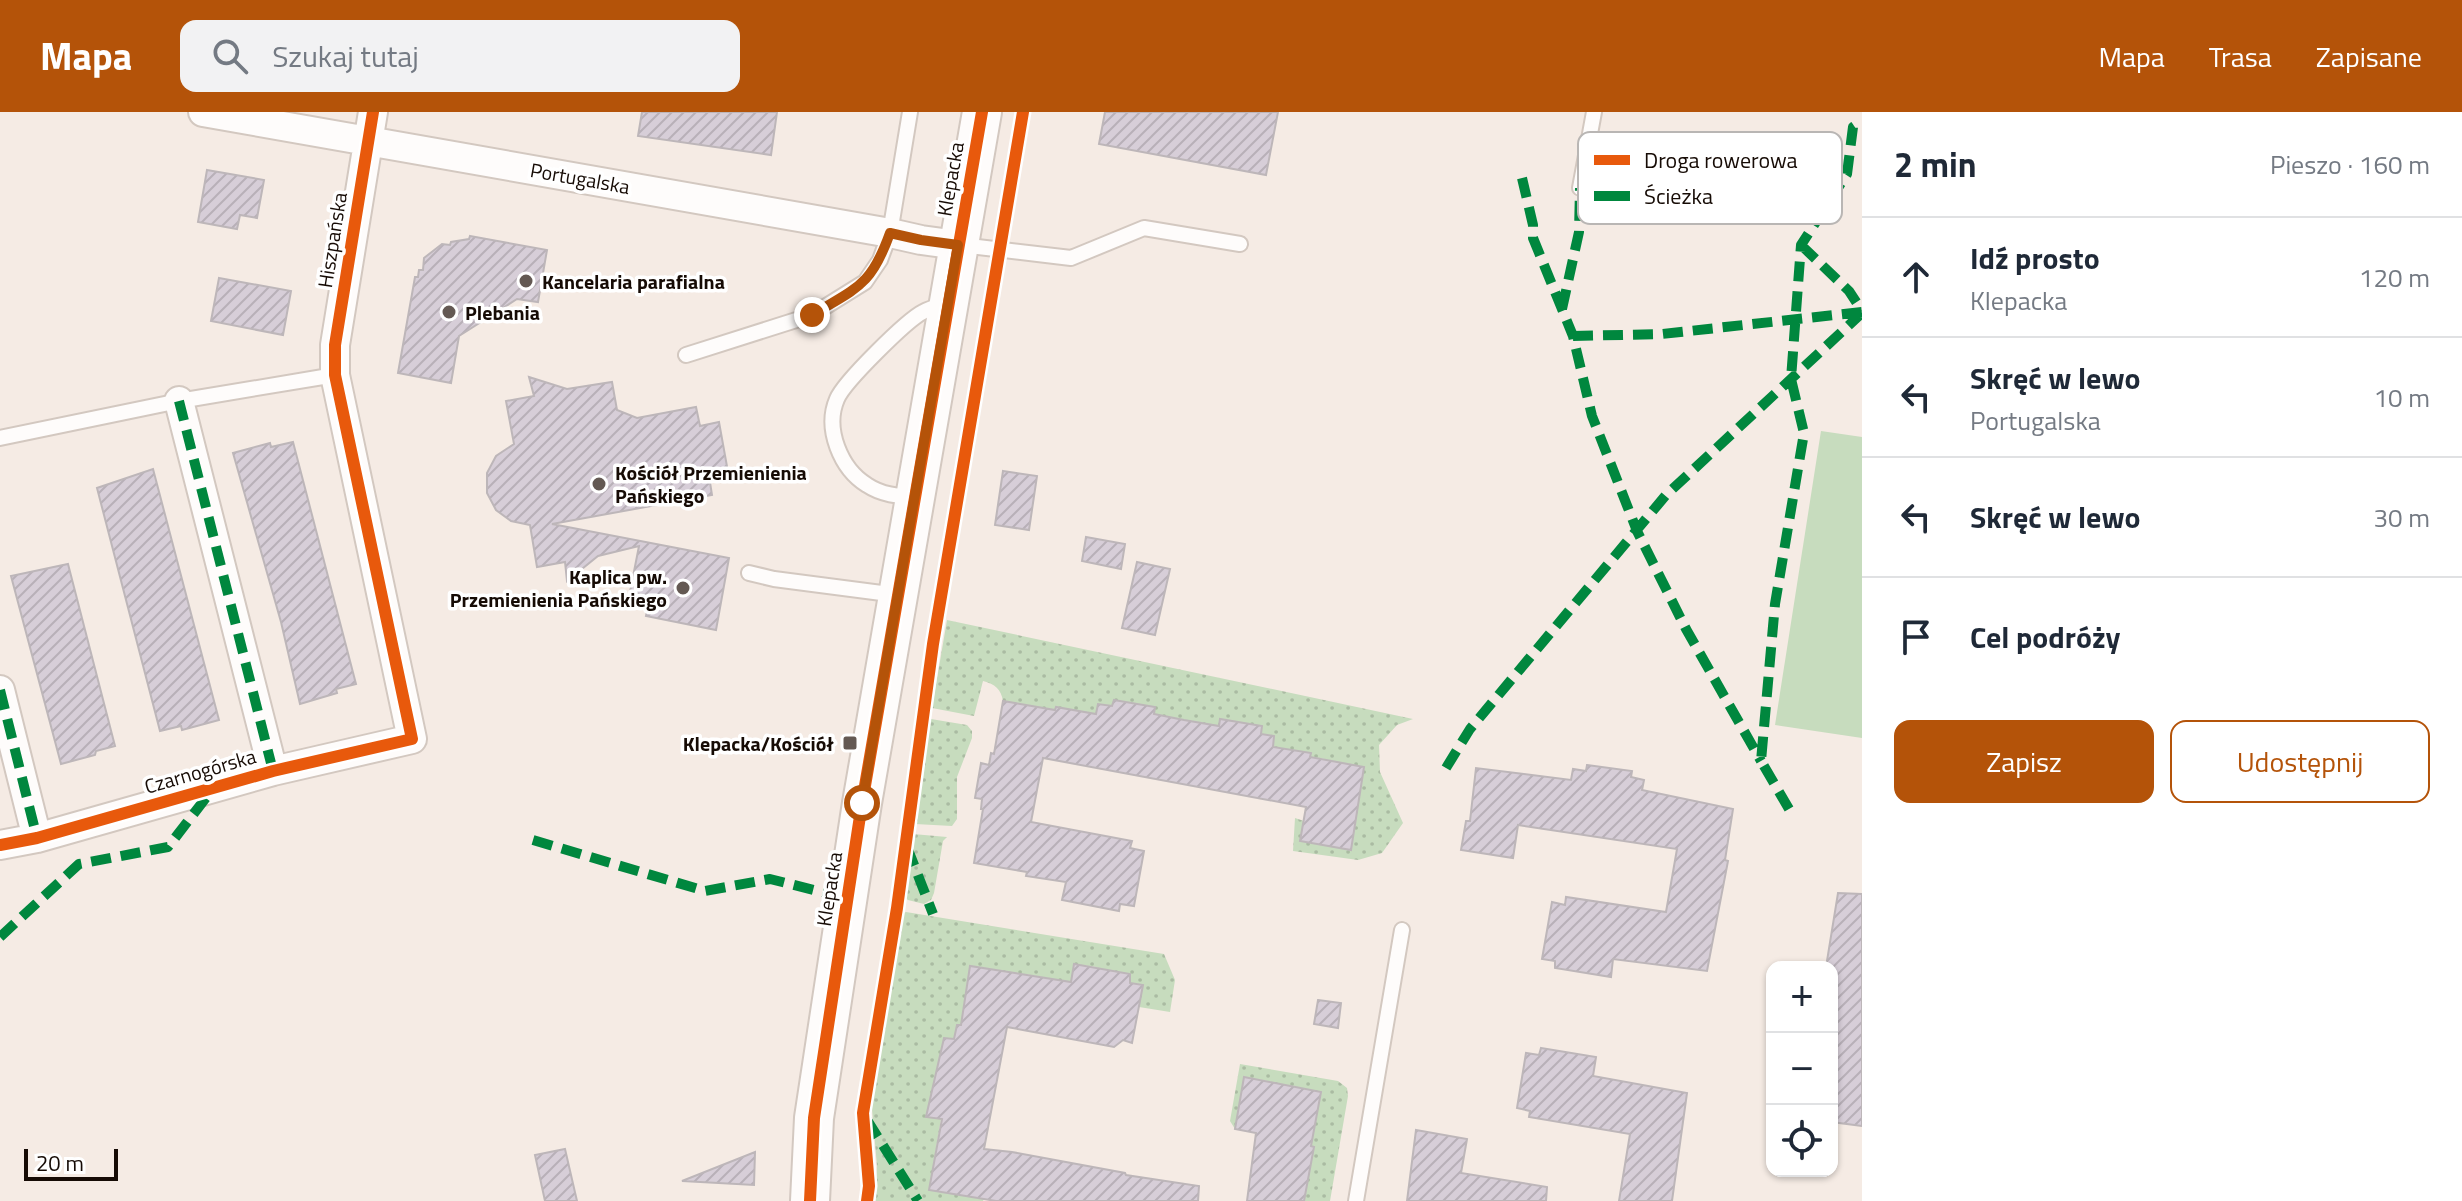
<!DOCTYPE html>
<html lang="pl">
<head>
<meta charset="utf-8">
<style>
	body { margin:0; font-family:"Titillium Web",sans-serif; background:#f2f2f3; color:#1f2937 }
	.controls { position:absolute; right:24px; bottom:24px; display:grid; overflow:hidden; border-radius:16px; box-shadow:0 2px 6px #0004 }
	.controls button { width:72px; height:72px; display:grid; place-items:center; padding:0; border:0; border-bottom:2px solid #e0e1e3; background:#fff; color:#1f2937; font:40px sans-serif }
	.scale { position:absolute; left:24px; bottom:20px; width:94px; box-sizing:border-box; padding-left:8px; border:4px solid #160b05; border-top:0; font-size:22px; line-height:28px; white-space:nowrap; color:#160b05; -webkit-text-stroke:6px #fff; paint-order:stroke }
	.stop { position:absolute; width:24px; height:24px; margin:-18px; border:6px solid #b45309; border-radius:50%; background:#fff }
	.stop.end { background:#b45309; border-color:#fff; box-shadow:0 2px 8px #0008 }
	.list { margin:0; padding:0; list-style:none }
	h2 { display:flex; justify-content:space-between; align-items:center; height:104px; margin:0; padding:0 32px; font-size:34px }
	h2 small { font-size:26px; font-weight:400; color:#747a83 }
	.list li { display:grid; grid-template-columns:52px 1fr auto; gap:24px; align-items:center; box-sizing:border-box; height:120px; padding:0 32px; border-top:2px solid #e0e1e3 }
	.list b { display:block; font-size:30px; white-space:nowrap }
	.list p { margin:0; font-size:26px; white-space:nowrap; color:#747a83 }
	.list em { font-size:26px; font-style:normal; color:#747a83 }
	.actions { display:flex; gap:16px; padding:24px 32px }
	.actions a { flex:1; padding:18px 0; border:2px solid #b45309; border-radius:16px; text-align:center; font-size:28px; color:#b45309 }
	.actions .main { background:#b45309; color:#fff }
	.icon { flex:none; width:44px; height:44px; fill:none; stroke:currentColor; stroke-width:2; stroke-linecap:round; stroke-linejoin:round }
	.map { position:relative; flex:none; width:1862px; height:1089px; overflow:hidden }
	header { display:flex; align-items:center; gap:48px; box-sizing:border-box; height:112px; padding:0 40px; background:#b45309; color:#fff }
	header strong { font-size:38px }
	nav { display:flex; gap:44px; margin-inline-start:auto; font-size:28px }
	.search { width:560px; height:72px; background:#f2f2f3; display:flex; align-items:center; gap:20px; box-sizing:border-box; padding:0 28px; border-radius:16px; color:#747a83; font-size:30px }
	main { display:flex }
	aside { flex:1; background:#fff }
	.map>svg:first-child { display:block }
	.grass { fill:url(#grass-dots) }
	.pitch { fill:#c7dcbe }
	.building { fill:url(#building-hatch); stroke:#bdb6b9; stroke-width:2 }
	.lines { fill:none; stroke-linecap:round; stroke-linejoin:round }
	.lane-casing { stroke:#d3c8c0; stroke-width:18 }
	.street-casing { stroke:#d3c8c0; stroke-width:32 }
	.secondary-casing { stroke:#d3c8c0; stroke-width:42 }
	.lane { stroke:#fefcfb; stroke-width:14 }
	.street { stroke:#fefcfb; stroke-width:28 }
	.secondary { stroke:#fefcfb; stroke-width:38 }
	.quiet { stroke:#00873e; stroke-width:10; stroke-dasharray:20 10; stroke-linecap:butt }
	.cycleway-casing { stroke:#fff; stroke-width:17 }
	.cycleway { stroke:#e8590c; stroke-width:12 }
	.route { stroke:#b45309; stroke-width:10 }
	.poi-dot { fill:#645953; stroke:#fff; stroke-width:3 }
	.labels { text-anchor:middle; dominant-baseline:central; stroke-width:7; stroke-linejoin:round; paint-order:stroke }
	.street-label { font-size:20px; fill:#160b05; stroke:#fff }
	.poi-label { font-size:20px; font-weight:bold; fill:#160b05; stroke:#fff; text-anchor:start }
	.key { fill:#fff; stroke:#b9b6b4; stroke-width:2 }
	.key-label { font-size:22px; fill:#160b05 }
</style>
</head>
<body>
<header>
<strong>Mapa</strong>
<div class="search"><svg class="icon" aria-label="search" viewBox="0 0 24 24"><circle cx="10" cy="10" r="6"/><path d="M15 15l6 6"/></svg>Szukaj tutaj</div>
<nav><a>Mapa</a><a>Trasa</a><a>Zapisane</a></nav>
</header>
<main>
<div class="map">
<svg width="1862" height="1089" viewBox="0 0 1862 1089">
	<defs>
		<pattern id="grass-dots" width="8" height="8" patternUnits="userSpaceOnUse" patternTransform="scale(2)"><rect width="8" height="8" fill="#c7dcbe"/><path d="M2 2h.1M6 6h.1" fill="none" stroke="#aabba2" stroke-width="1.8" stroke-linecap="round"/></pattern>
		<pattern id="building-hatch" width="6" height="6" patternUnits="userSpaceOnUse" patternTransform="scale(2)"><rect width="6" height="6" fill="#d7ced8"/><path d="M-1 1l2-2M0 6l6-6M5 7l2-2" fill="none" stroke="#b8b0b8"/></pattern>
	</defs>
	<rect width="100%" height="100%" fill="#f5ebe4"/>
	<path class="grass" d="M947,508L1413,607L1397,613L1379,633L1380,660L1403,711L1382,741L1358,748L1293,739L1295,706L1304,709L1300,729L1351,737L1364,655L1345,651L1324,655L1325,647L1310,645L1311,641L1273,635L1274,624L1261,622L1262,614L1221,607L1219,614L1204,612L1202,622L1154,602V595L1114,588L1112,594L1098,592L1096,602L1057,595L1055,598L1003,589C1001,577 995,572 983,569L974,604L932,596Z
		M931,607L967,613L972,619V626L957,665V707L952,714L915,712Z
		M913,722L947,725L943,729L934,781L931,788L924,792L908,788L902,783Z
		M906,800L1164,842L1175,868L1170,900L1139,895L1143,874L1130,871L1096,855L1074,852L1071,870L1025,862L1024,865L998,858L970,854L961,913H957L954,927L944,926L926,1004L941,1007L929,1078L984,1087L983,1089H875L877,1054L871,986L899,803Z
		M1240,952L1338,969L1347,976L1348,984L1330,1089H1304L1314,1035L1311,1034L1267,969L1244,965L1235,1017L1230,1009Z"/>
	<path class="pitch" d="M1821,319L1862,325V626L1775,613Z"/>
	<path class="building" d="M642,0H777L771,43L638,24Z
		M1105,0H1278L1266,63L1099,32Z
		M207,58L264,68L257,106L240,103L237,117L198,110Z
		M470,124L547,138L538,190L517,187L459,224L451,271L398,261L415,165H418L419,158H423L424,146L442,132L450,133L451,130L469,127Z
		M219,166L291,179L283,223L211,209Z
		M529,265L567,277L612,270L617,298L637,306L696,295L700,314L719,310L728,360L709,364L712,383L552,412L729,446L716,518L646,504L650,484L630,480L639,434L598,444L567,469L565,450L537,455L530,413L511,409L496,398L487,381V361L496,344L514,332L506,289L534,284Z
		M293,330L356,572L336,577L337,581L300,592L281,510L233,341L270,331L271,335Z
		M153,357L219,608L182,618L181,614L160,619L97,376Z
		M1003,359L1037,364L1029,418L995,413Z
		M1086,425L1125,432L1121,457L1082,449Z
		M1137,450L1170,457L1155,523L1122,516Z
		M68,452L115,634L96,639L95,643L61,652L11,464Z
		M1114,588L1155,595L1154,602L1184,608L1219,614L1220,607L1262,614L1261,622L1274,624L1273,635L1311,641L1310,645L1364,655L1351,738L1300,729L1306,695L1043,646L1031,710L1132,729L1130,736L1144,739L1134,794L1120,792L1119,799L1062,788L1066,770L1026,764L1027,760L974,751L983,697H981L982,687L975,686L981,651L989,653L991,641L994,642L1003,589L1055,598L1056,595L1096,602L1098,592L1112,594Z
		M1587,653L1632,659L1631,665L1644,668L1642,678L1733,697L1725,748L1728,749L1707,859L1613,847L1611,865L1555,856V849L1542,847L1552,790L1565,793L1566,785L1666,800L1677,737L1518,713L1513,746L1461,738L1466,709H1470L1476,656L1571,668L1573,657L1586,659Z
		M1838,781L1862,782V1014L1832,1010V855H1826Z
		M1074,852L1130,862V871L1143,873L1132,931L1123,928L1114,935L1007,915L984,1037L1012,1040L1125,1061L1126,1063L1199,1074L1198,1089H996L929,1078L942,1007L926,1005L944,926L954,927L957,913H961L970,854L1071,870Z
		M1318,888L1341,891L1338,916L1314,912Z
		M1541,936L1596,945L1593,964L1687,981L1672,1089H1619L1630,1022L1529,1005L1530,999L1517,996L1526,941L1539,943Z
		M1244,965L1321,980L1311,1034L1314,1035L1304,1089H1247L1256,1021L1235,1017Z
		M1416,1018L1467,1027L1461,1061L1547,1075L1546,1089H1407Z
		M565,1037L577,1089H545L535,1043Z
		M755,1040L754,1073L682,1069Z"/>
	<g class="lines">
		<g class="lane-casing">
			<path id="lane" d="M1580,76L1594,0
				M961,133L1071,146L1144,116L1240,132
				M686,243L812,203L865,170L880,148L890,121L910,0
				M0,326L179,289L335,263
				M914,385C898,384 882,383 867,373C841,357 824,317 837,287C844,270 907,208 923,200C930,196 939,194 946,192
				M749,461L774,467L897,483
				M1356,1089L1402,818"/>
		</g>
		<g class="street-casing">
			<path id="street" d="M203,0L890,121L921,128L958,133
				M179,289L273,659
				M0,578L37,726
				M0,733L37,726L273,659L412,627L335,263V233L373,0"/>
		</g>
		<g class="secondary-casing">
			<path id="secondary" d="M810,1089L814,1006L862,691L982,0"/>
		</g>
		<use href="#lane" class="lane"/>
		<use href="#street" class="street"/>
		<use href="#secondary" class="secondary"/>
		<path class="quiet" d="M1522,66L1533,113V126L1573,224L1592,304L1637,419L1686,517L1761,649
			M1801,133L1849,179L1862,199
			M1562,197L1579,120L1580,76
			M1573,224L1662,222L1862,200
			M179,289L273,659
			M0,578L37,726
			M1446,656L1470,617L1666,383L1862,201
			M1789,697L1761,649L1775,492L1804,321L1791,267L1801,133L1847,62L1853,15L1862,9
			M533,728L705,779L770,767L826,781
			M907,735L933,802
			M0,825L79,752L168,735L212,678
			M867,1008L918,1089"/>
		<g class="cycleway-casing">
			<path id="cycleway" d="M0,733L37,726L273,659L412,627L335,263V233L373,0
				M810,1089L814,1006L862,691L982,0
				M867,1089L869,1074L863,1001L897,796L933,532L1023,0"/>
		</g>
		<use href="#cycleway" class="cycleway"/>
	</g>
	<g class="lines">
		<path class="route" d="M812,203C858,175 871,174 890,121L921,128L958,133L862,691"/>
	</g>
	<g class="poi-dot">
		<circle cx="526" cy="169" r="8"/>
		<circle cx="449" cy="200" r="8"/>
		<circle cx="599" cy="372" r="8"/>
		<circle cx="683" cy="476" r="8"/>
		<rect x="842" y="623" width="16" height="16" rx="4"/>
	</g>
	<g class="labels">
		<g class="street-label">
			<text transform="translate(580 66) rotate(10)">Portugalska</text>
			<text transform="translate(950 67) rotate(-80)">Klepacka</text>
			<text transform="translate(332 128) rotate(-81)">Hiszpańska</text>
			<text transform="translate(200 659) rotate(-16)">Czarnogórska</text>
			<text transform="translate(829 777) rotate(-81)">Klepacka</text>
		</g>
		<g class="poi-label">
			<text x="542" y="169">Kancelaria parafialna</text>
			<text x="465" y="200">Plebania</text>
			<text x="615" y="360">Kościół Przemienienia<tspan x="615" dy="23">Pańskiego</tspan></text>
			<text x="667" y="464" text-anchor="end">Kaplica pw.<tspan x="667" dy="23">Przemienienia Pańskiego</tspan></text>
			<text x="834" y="631" text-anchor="end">Klepacka/Kościół</text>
		</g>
	</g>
	<rect x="1578" y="20" width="264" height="92" rx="12" class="key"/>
	<rect x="1594" y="43" width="36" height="10" fill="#e8590c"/>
	<rect x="1594" y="79" width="36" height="10" fill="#00873e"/>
	<g class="key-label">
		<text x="1644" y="56">Droga rowerowa</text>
		<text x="1644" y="92">Ścieżka</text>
	</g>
</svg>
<div class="controls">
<button>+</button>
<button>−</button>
<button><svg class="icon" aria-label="locate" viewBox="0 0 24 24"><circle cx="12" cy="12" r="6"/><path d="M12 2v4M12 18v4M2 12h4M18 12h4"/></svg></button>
</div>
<div class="scale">20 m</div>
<div class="stop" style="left:862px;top:691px"></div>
<div class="stop end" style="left:812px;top:203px"></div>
</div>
<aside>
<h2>2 min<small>Pieszo · 160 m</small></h2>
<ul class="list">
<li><svg class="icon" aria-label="ahead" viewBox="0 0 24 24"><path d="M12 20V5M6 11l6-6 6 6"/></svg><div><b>Idź prosto</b><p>Klepacka</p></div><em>120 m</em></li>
<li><svg class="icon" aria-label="left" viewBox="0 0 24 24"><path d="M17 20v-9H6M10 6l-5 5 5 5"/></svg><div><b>Skręć w lewo</b><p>Portugalska</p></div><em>10 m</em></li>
<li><svg class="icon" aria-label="left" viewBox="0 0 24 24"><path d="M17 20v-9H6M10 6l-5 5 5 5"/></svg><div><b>Skręć w lewo</b></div><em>30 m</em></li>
<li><svg class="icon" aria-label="arrive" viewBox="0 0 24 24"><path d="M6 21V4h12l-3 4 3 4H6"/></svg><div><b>Cel podróży</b></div></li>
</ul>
<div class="actions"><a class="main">Zapisz</a><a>Udostępnij</a></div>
</aside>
</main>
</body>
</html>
